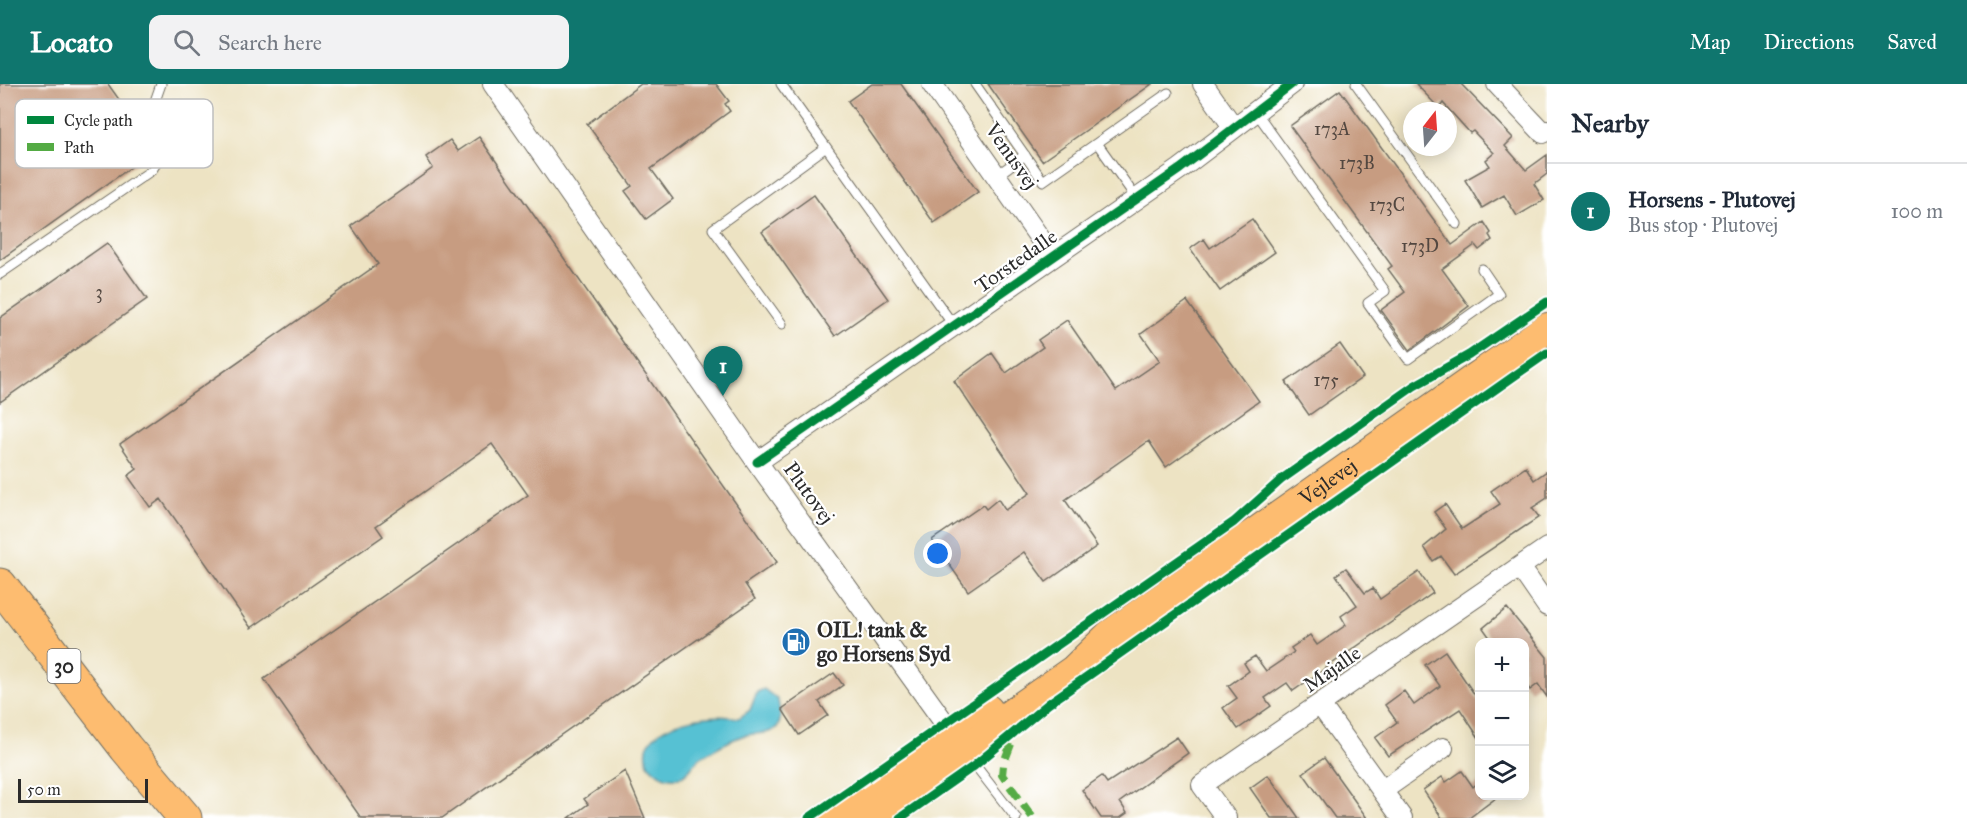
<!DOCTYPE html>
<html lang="en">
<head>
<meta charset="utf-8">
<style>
	body { margin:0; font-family:"IM FELL Great Primer",serif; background:#f2f2f3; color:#1f2937 }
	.controls { position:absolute; right:18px; bottom:18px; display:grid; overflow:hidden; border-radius:12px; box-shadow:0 3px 15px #0003 }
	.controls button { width:54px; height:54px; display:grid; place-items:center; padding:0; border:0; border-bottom:2px solid #e0e1e3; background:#fff; color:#1f2937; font:30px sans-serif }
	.compass { position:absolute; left:1403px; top:18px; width:54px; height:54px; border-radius:50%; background:#fff; box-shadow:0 3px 15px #0003; rotate:17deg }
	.scale { position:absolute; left:18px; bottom:15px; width:130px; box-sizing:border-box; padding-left:6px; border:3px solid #2b2b2b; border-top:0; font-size:16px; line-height:21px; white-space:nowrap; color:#2b2b2b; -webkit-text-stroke:4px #fff; paint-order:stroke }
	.you { position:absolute; left:938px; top:470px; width:21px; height:21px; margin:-15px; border:4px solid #fff; border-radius:50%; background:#1a73e8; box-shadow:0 0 0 9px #1a73e833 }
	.badge { display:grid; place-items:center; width:39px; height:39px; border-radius:50%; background:#0f766e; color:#fff; font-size:20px; font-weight:700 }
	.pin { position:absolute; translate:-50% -50px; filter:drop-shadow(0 2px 3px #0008) }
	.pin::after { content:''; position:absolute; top:32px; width:21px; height:18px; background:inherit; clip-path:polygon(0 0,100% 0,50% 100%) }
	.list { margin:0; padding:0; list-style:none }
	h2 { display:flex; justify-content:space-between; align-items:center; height:78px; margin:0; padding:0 24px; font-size:26px }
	h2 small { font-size:20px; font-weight:400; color:#747a83 }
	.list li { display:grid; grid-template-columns:39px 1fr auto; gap:18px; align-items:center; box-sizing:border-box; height:96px; padding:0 24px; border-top:2px solid #e0e1e3 }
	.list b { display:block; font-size:22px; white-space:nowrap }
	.list p { margin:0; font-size:20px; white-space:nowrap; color:#747a83 }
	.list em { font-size:20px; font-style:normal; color:#747a83 }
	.icon { flex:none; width:33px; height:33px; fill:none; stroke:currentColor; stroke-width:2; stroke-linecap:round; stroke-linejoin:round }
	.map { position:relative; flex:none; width:1547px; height:734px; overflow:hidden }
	header { display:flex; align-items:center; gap:36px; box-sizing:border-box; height:84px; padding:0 30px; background:#0f766e; color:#fff }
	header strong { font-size:28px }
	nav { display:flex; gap:33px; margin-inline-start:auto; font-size:21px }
	.search { width:420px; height:54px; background:#f2f2f3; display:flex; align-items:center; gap:15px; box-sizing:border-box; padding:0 21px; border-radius:12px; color:#747a83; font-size:22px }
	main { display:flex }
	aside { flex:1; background:#fff }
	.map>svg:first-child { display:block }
	.water { fill:#57c1d3; stroke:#41767f; stroke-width:1.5 }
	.building { fill:#c79c81 }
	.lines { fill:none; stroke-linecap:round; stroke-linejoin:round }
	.lane-casing { stroke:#6f6b60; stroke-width:11 }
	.street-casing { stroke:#6f6b60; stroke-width:22 }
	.primary-casing { stroke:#6f6b60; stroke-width:32 }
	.highway-casing { stroke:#6f6b60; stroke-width:35 }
	.lane { stroke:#fff; stroke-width:9 }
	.street { stroke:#fff; stroke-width:20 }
	.primary { stroke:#fdbc6f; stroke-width:30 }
	.highway { stroke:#fdbc6f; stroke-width:33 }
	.quiet { stroke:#54ab44; stroke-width:8; stroke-dasharray:15 8; stroke-linecap:butt }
	.cycleway-casing { stroke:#fff; stroke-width:13 }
	.cycleway { stroke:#00873e; stroke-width:9 }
	.labels { text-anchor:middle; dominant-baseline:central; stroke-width:4.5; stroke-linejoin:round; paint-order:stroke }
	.number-label { font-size:18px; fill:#524740 }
	.shield { fill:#fff; stroke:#6b6b6b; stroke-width:1.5 }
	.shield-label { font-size:20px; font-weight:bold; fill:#2b2b2b }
	.street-label { font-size:21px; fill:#2b2b2b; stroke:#fff }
	.poi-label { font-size:21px; font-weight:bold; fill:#2b2b2b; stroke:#fff; text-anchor:start }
	.key { fill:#fff; stroke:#bfbfbf; stroke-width:1.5 }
	.key-label { font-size:16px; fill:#2b2b2b }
</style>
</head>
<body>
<header>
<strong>Locato</strong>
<div class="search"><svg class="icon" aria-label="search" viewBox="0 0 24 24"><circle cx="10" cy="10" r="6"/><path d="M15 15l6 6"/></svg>Search here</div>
<nav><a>Map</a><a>Directions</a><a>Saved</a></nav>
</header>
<main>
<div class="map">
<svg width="1547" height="734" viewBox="0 0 1547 734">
	<rect width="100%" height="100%" fill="#fff"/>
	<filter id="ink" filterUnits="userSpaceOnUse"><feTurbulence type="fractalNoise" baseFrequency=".0167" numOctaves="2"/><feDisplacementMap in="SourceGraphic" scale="12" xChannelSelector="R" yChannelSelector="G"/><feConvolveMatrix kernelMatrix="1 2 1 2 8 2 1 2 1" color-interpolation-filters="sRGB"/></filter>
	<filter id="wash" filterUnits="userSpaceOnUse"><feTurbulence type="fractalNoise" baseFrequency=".008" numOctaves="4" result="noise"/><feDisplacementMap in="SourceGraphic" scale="24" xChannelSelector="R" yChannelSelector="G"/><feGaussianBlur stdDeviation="1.35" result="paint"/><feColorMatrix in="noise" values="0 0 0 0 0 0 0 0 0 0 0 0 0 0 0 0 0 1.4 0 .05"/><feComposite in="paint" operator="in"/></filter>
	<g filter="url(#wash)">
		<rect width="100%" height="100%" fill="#ede3c3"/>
		<path class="water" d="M764,605L778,616C779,625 783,636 777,643C770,652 752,648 742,652C729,657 712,666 700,674C691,681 689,691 676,694C664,696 655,688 648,680C647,674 645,667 648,661C661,635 714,629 739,634L750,626L757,608Z"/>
		<g id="blocks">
			<path class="building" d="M0,0H108L155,66L0,176Z
				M641,0H716L729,17L725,20L730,27L651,85L673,115L646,135L625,107L632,102L587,40Z
				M872,0H901L978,108L934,139L848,17Z
				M988,0H1152L1042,77Z
				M1416,0H1461L1513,54L1505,62L1526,86L1547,71V90L1534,100L1544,116L1517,132L1504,111L1482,124L1465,96L1490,82L1486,76L1494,69L1473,47L1470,49L1443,19L1440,23L1435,20Z
				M1340,6L1452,161L1484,138L1491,149L1489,151L1492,156L1479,166L1475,161L1442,185L1469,222L1410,266L1381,226L1405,208L1388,185L1392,182L1290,42Z
				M479,53L777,478L745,500L755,515L442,734H361L264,595L528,411L492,360L376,442L383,452L251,544L161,415L150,423L128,392L137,385L120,360L378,180L351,142L433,84L426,73L450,56L458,67Z
				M814,111L888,215L835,252L762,148Z
				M1252,135L1275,168L1220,207L1190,165L1204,155L1210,164Z
				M107,159L147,215L0,318V234Z
				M1187,217L1259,317L1166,383L1149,357L1065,416L1097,462L1046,498L1024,468L968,507L932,456L983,421L986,425L998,415L1005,426L1030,409L954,297L992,269L1006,289L1043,263L1038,256L1067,236L1116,307L1160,277L1141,250Z
				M1340,260L1363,293L1309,331L1286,298Z
				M1526,383L1534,396L1547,387V414L1532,424L1539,433L1454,490L1441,472L1433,477L1424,463L1446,445L1434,428L1445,420L1462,445L1500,420L1491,407Z
				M1346,484L1365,509L1373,504L1380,515L1419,488L1433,509L1293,607L1287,599L1265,614L1271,622L1238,645L1223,624L1237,614L1228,602L1249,587L1244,579L1255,572L1266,587L1294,568L1291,564L1310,551L1317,561L1346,541L1341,532L1357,521L1336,491Z
				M1507,524L1547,573V613L1538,600L1530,606L1524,598V558H1493L1483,544Z
				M1445,567L1479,617V654L1460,625L1388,672L1375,654L1397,638L1385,621L1404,607L1414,621L1440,602L1425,581Z
				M834,589L843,601L819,618L828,631L799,651L782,625Z
				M1177,653L1188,669L1120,718L1127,729L1120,734H1101L1082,706L1102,692L1107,699Z
				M1324,674L1367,734H1335L1303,689Z
				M625,687L645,734H569L588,720L584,715Z
				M1462,687L1473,703L1479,698V711H1500L1469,734H1442L1423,706L1442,693L1446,698Z
				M1268,691L1299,734H1271L1250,704Z"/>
		</g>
	</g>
	<g filter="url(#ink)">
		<use href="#blocks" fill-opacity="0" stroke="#6f6b60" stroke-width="1.5"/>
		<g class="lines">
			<g class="lane-casing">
				<path id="lane" d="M781,0L954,242
					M975,0L1043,97L1168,9
					M1356,0L1457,140
					M1256,28L1385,207L1368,219L1408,275L1499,210L1482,185
					M1097,59L1137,115
					M996,92L1025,71
					M0,190L152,86L168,60L154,20L161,0
					M782,240L713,145L826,63
					M968,672L1016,734"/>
			</g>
			<g class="street-casing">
				<path id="street" d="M493,0L757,378L959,659
					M932,0L1053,173
					M1203,0L1234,44
					M1497,0L1543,49L1547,47
					M757,378L1180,85L1292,0
					M1520,483L1547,522
					M1321,622L1402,734
					M1383,706L1443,664
					M1226,734L1202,701L1547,464"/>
			</g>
			<g class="primary-casing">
				<g id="primary">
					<path d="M833,734L988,626"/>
					<path id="s1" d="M865,734L965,668L997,640L1074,586L1110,551L1547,244"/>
				</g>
			</g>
			<g class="highway-casing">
				<path id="highway" d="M0,501L126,664L185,734"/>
			</g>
			<use href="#lane" class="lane"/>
			<use href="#street" class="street"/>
			<use href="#primary" class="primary"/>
			<use href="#highway" class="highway"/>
			<path class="quiet" d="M1011,660L1003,681L1002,691L1033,734"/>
			<g class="cycleway-casing">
				<path id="cycleway" d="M757,378L1180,85L1292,0
					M809,734L1234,438L1282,395L1414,302L1469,271L1547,218
					M900,734L974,682L1048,620L1547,269"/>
			</g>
			<use href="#cycleway" class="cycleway"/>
		</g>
	</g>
	<defs>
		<g id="fuel-disc" transform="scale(1.5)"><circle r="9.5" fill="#1f6fb2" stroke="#fff"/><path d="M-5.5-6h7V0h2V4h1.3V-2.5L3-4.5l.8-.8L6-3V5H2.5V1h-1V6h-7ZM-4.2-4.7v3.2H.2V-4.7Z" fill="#fff"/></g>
	</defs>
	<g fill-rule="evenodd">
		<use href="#fuel-disc" x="796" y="558"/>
	</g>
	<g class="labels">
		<g class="number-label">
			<text x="1332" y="45">173A</text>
			<text x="1357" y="79">173B</text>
			<text x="1387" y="121">173C</text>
			<text x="1420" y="162">173D</text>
			<text x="99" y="208">3</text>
			<text x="1326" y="296">175</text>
		</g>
		<rect class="shield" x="47.5" y="565" width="33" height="34" rx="4.5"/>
		<g class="shield-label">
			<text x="64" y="582">30</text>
		</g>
		<g class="street-label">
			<text transform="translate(1012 72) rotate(55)">Venusvej</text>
			<text transform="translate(1016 177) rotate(-35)">Torstedalle</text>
			<text stroke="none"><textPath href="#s1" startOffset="573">Vejlevej</textPath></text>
			<text transform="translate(809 409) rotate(54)">Plutovej</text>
			<text transform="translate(1332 585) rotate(-35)">Majalle</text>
		</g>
		<g class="poi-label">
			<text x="817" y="546">OIL! tank &amp;<tspan x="817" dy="24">go Horsens Syd</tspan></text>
		</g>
	</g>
	<rect x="15" y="15" width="198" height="69" rx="9" class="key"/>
	<rect x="27" y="32" width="27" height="8" fill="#00873e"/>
	<rect x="27" y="59" width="27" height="8" fill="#54ab44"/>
	<g class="key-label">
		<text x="64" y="42">Cycle path</text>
		<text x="64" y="69">Path</text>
	</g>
</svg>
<div class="controls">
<button>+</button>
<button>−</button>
<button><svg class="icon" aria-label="layers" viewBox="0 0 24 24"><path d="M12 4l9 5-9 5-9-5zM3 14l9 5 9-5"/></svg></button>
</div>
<svg class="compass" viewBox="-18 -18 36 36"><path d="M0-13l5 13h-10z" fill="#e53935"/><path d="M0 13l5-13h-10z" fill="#747a83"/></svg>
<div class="scale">50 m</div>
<div class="you"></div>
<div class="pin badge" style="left:723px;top:312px">1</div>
</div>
<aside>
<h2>Nearby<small></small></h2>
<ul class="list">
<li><span class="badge">1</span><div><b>Horsens - Plutovej</b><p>Bus stop · Plutovej</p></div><em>100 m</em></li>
</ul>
</aside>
</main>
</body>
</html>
